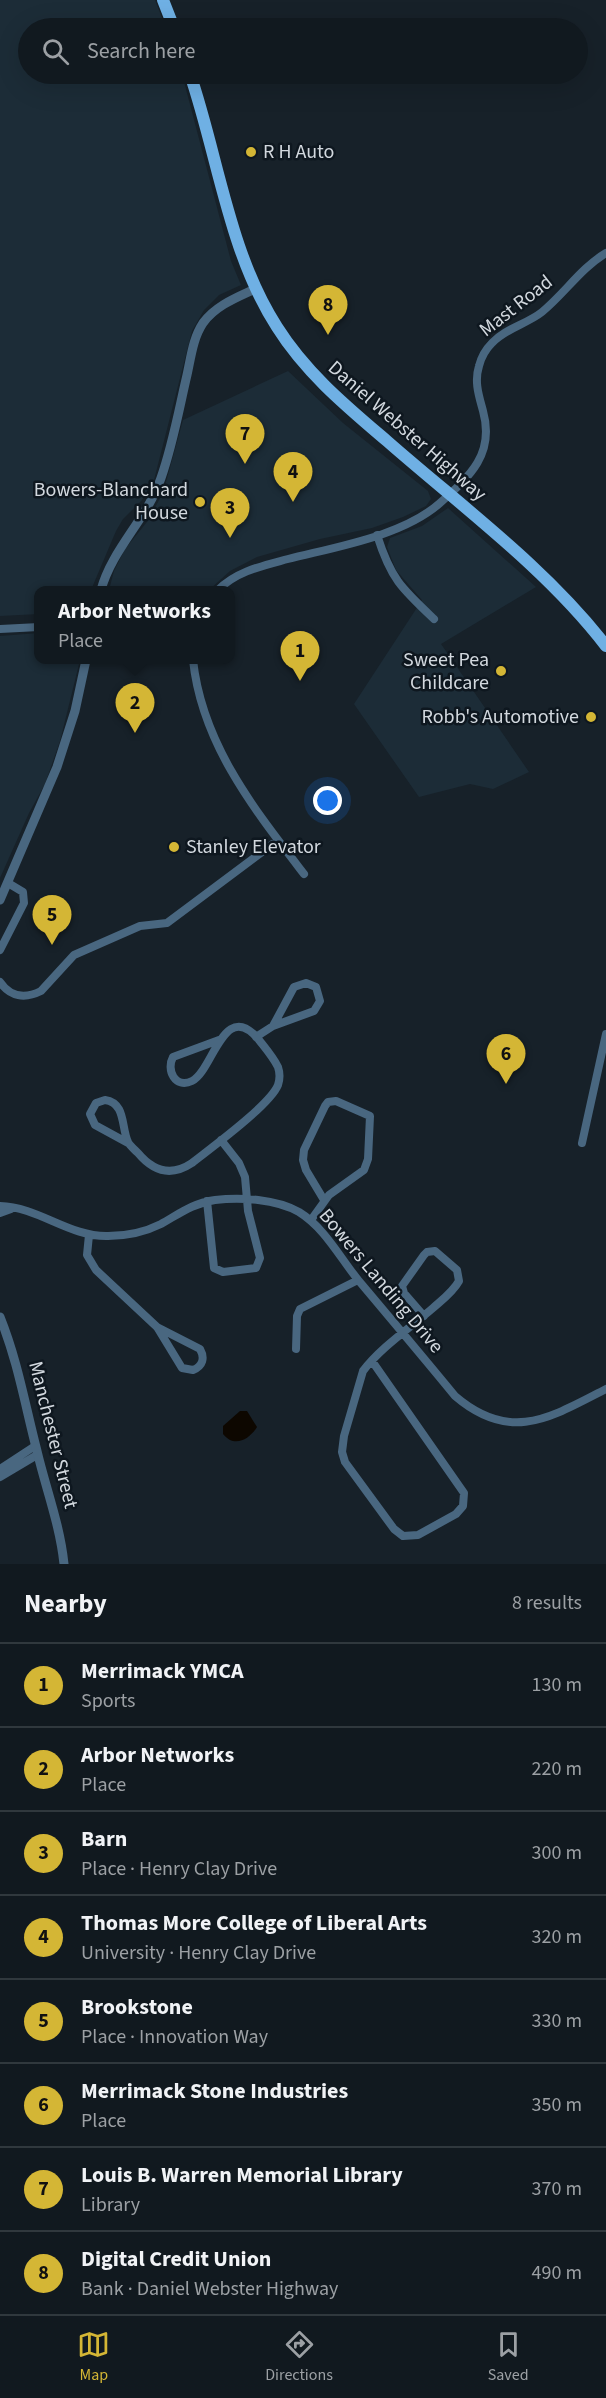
<!DOCTYPE html>
<html lang="en">
<head>
<meta charset="utf-8">
<style>
	body { margin:0; font-family:"Source Sans 3",sans-serif; background:#1a2228; color:#f1f3f6 }
	.you { position:absolute; left:328px; top:801px; width:21px; height:21px; margin:-15px; border:4px solid #fff; border-radius:50%; background:#1a73e8; box-shadow:0 0 0 9px #1a73e833 }
	.badge { display:grid; place-items:center; width:39px; height:39px; border-radius:50%; background:#d4b635; color:#111; font-size:20px; font-weight:700 }
	.pin { position:absolute; translate:-50% -50px; filter:drop-shadow(0 2px 3px #0008) }
	.pin::after { content:''; position:absolute; top:32px; width:21px; height:18px; background:inherit; clip-path:polygon(0 0,100% 0,50% 100%) }
	.popup { position:absolute; left:34px; top:586px; width:201px; height:78px; box-sizing:border-box; display:grid; place-content:center; border-radius:12px; background:#11191f; filter:drop-shadow(0 2px 4px #0005); font-size:20px; white-space:nowrap; color:#9ca0a4 }
	.popup b { font-size:22px; color:#f1f3f6 }
	.popup::after { content:''; position:absolute; left:50%; top:100%; margin-left:-12px; border:12px solid transparent; border-top-color:#11191f }
	.list { margin:0; padding:0; list-style:none }
	h2 { display:flex; justify-content:space-between; align-items:center; height:78px; margin:0; padding:0 24px; font-size:26px }
	h2 small { font-size:20px; font-weight:400; color:#9ca0a4 }
	.list li { display:grid; grid-template-columns:39px 1fr auto; gap:18px; align-items:center; box-sizing:border-box; height:84px; padding:0 24px; border-top:2px solid #30383d }
	.list b { display:block; font-size:22px; white-space:nowrap }
	.list p { margin:0; font-size:20px; white-space:nowrap; color:#9ca0a4 }
	.list em { font-size:20px; font-style:normal; color:#9ca0a4 }
	.icon { flex:none; width:33px; height:33px; fill:none; stroke:currentColor; stroke-width:2; stroke-linecap:round; stroke-linejoin:round }
	.map { position:relative; flex:none; width:606px; height:1564px; overflow:hidden }
	.search { position:absolute; background:#11191f; box-shadow:0 6px 24px #0002; left:18px; right:18px; top:18px; height:66px; display:flex; align-items:center; gap:15px; box-sizing:border-box; padding:0 21px; border-radius:33px; color:#9ca0a4; font-size:22px }
	.sheet { height:750px; background:#11191f }
	nav { display:flex; justify-content:space-around; align-items:center; box-sizing:border-box; height:84px; border-top:2px solid #30383d; background:#11191f; font-size:16px; color:#9ca0a4 }
	nav a { display:grid; justify-items:center; gap:3px }
	nav .on { color:#d4b635 }
	.map>svg:first-child { display:block }
	.built { fill:#1c2c37 }
	.water { fill:#0d0700 }
	.lines { fill:none; stroke-linecap:round; stroke-linejoin:round }
	.minor { stroke:#496780; stroke-width:8 }
	.tertiary { stroke:#496780; stroke-width:9 }
	.primary { stroke:#6fb0e4; stroke-width:12 }
	.poi-dot { fill:#d4b635; stroke:#0e171f; stroke-width:2 }
	.labels { text-anchor:middle; dominant-baseline:central; stroke-width:5; stroke-linejoin:round; paint-order:stroke }
	.poi-label { font-size:20px; fill:#d2d8de; stroke:#0e171f; text-anchor:end }
	.street-label { font-size:20px; fill:#d2d8de; stroke:#0e171f }
</style>
</head>
<body>
<div class="map">
<svg width="606" height="1564" viewBox="0 0 606 1564">
	<rect width="100%" height="100%" fill="#172129"/>
	<path class="built" d="M0,0H155L166,28H28V74H182L231,261L241,285L219,295L204,310L192,331L154,480L142,500L123,519L116,531L91,590H39V614L0,616Z
		M288,371L343,423L428,491L431,499L426,506L403,517L372,528L320,539L257,557L230,571L209,590H109L114,571L125,549L147,522L163,493L183,420Z
		M448,508L536,587L441,644L529,772L493,789L470,784L419,797L354,704L422,600L396,570L387,547L390,538L422,526Z
		M39,633V660H80L60,741L45,784L29,813L0,878V636Z"/>
	<path class="water" d="M240,1411H247L257,1427C249,1440 234,1448 223,1434V1426Z"/>
	<g class="lines">
		<path class="minor" d="M377,535C391,579 401,588 434,619
			M218,590C237,571 262,566 288,559C335,547 403,536 440,503C470,476 495,454 483,411C479,396 474,382 479,366C481,358 486,349 492,343C506,328 527,324 542,312C565,293 581,268 606,253
			M0,629L39,627
			M193,660C202,744 254,809 304,874
			M0,950L24,903L23,892L8,883
			M0,982C10,997 25,999 41,991L74,955L140,926L167,923L278,840
			M256,1037L273,1026L294,987L306,983L316,987L320,1001L314,1011L273,1026
			M128,1143L95,1125L90,1114L96,1103L105,1100C126,1103 121,1127 128,1142C130,1146 135,1150 138,1153C153,1171 171,1177 192,1163C211,1148 270,1105 278,1085C280,1079 280,1073 278,1067C273,1057 266,1049 259,1040C224,997 213,1071 192,1081C175,1089 166,1070 173,1057L219,1040
			M582,1143L606,1034
			M207,1201L214,1268L223,1272L256,1268L260,1258L248,1211L245,1177L239,1163L221,1140
			M0,1206C39,1207 69,1237 108,1236C127,1236 145,1232 161,1224C179,1214 193,1203 215,1200C241,1197 276,1199 299,1212C325,1228 340,1258 359,1281C391,1319 423,1357 455,1396C511,1444 551,1417 606,1389
			M0,1213L11,1209
			M311,1220L329,1195L364,1170L368,1159L370,1116L336,1101L328,1102L325,1106L304,1150L303,1160L306,1170L324,1200
			M89,1235L87,1255L96,1270L157,1327L200,1349C205,1358 203,1366 193,1370L182,1368L157,1327
			M296,1349L297,1316L300,1309L358,1280
			M372,1361L464,1493L463,1506L456,1514L418,1535L403,1536L394,1529L345,1462L342,1452L344,1436L363,1371C380,1348 411,1327 433,1308C442,1300 453,1292 459,1281L457,1270L435,1251L427,1252L424,1255L402,1286L404,1293L424,1316
			M0,1469L35,1446
			M0,1477L37,1455"/>
		<path class="tertiary" d="M101,590C112,549 147,519 161,478C173,444 179,409 187,375C191,357 193,338 203,323C216,305 238,297 257,288
			M0,900L57,767L75,711L86,660
			M0,1317C18,1362 25,1405 37,1451C46,1489 60,1525 64,1564"/>
		<path class="primary" d="M163,0L174,28
			M190,74C218,156 229,253 277,327C306,373 346,406 387,441C461,506 546,568 606,646"/>
	</g>
	<g class="poi-dot">
		<circle cx="251" cy="152" r="6"/>
		<circle cx="200" cy="502" r="6"/>
		<circle cx="501" cy="671" r="6"/>
		<circle cx="591" cy="717" r="6"/>
		<circle cx="174" cy="847" r="6"/>
	</g>
	<g class="labels">
		<g class="poi-label">
			<text x="263" y="152" text-anchor="start">R H Auto</text>
			<text x="188" y="490">Bowers-Blanchard<tspan x="188" dy="23">House</tspan></text>
			<text x="489" y="660">Sweet Pea<tspan x="489" dy="23">Childcare</tspan></text>
			<text x="579" y="717">Robb's Automotive</text>
			<text x="186" y="847" text-anchor="start">Stanley Elevator</text>
		</g>
		<g class="street-label">
			<text transform="translate(516 306) rotate(-38)">Mast Road</text>
			<text transform="translate(407 431) rotate(41)">Daniel Webster Highway</text>
			<text transform="translate(381 1281) rotate(50)">Bowers Landing Drive</text>
			<text transform="translate(53 1435) rotate(76)">Manchester Street</text>
		</g>
	</g>
</svg>
<div class="you"></div>
<div class="pin badge" style="left:300px;top:681px">1</div>
<div class="pin badge" style="left:135px;top:733px">2</div>
<div class="popup"><b>Arbor Networks</b>Place</div>
<div class="pin badge" style="left:230px;top:538px">3</div>
<div class="pin badge" style="left:293px;top:502px">4</div>
<div class="pin badge" style="left:52px;top:945px">5</div>
<div class="pin badge" style="left:506px;top:1084px">6</div>
<div class="pin badge" style="left:245px;top:464px">7</div>
<div class="pin badge" style="left:328px;top:335px">8</div>
<div class="search"><svg class="icon" aria-label="search" viewBox="0 0 24 24"><circle cx="10" cy="10" r="6"/><path d="M15 15l6 6"/></svg>Search here</div>
</div>
<section class="sheet">
<h2>Nearby<small>8 results</small></h2>
<ul class="list">
<li><span class="badge">1</span><div><b>Merrimack YMCA</b><p>Sports</p></div><em>130 m</em></li>
<li><span class="badge">2</span><div><b>Arbor Networks</b><p>Place</p></div><em>220 m</em></li>
<li><span class="badge">3</span><div><b>Barn</b><p>Place · Henry Clay Drive</p></div><em>300 m</em></li>
<li><span class="badge">4</span><div><b>Thomas More College of Liberal Arts</b><p>University · Henry Clay Drive</p></div><em>320 m</em></li>
<li><span class="badge">5</span><div><b>Brookstone</b><p>Place · Innovation Way</p></div><em>330 m</em></li>
<li><span class="badge">6</span><div><b>Merrimack Stone Industries</b><p>Place</p></div><em>350 m</em></li>
<li><span class="badge">7</span><div><b>Louis B. Warren Memorial Library</b><p>Library</p></div><em>370 m</em></li>
<li><span class="badge">8</span><div><b>Digital Credit Union</b><p>Bank · Daniel Webster Highway</p></div><em>490 m</em></li>
</ul>
</section>
<nav>
<a class="on"><svg class="icon" aria-label="map" viewBox="0 0 24 24"><path d="M3 6l6-2 6 2 6-2v14l-6 2-6-2-6 2zM9 4v14M15 6v14"/></svg>Map</a>
<a><svg class="icon" aria-label="directions" viewBox="0 0 24 24"><path d="M12 3l9 9-9 9-9-9zM9 14v-3h6M13 9l2 2-2 2"/></svg>Directions</a>
<a><svg class="icon" aria-label="saved" viewBox="0 0 24 24"><path d="M7 4h10v16l-5-4-5 4z"/></svg>Saved</a>
</nav>
</body>
</html>
